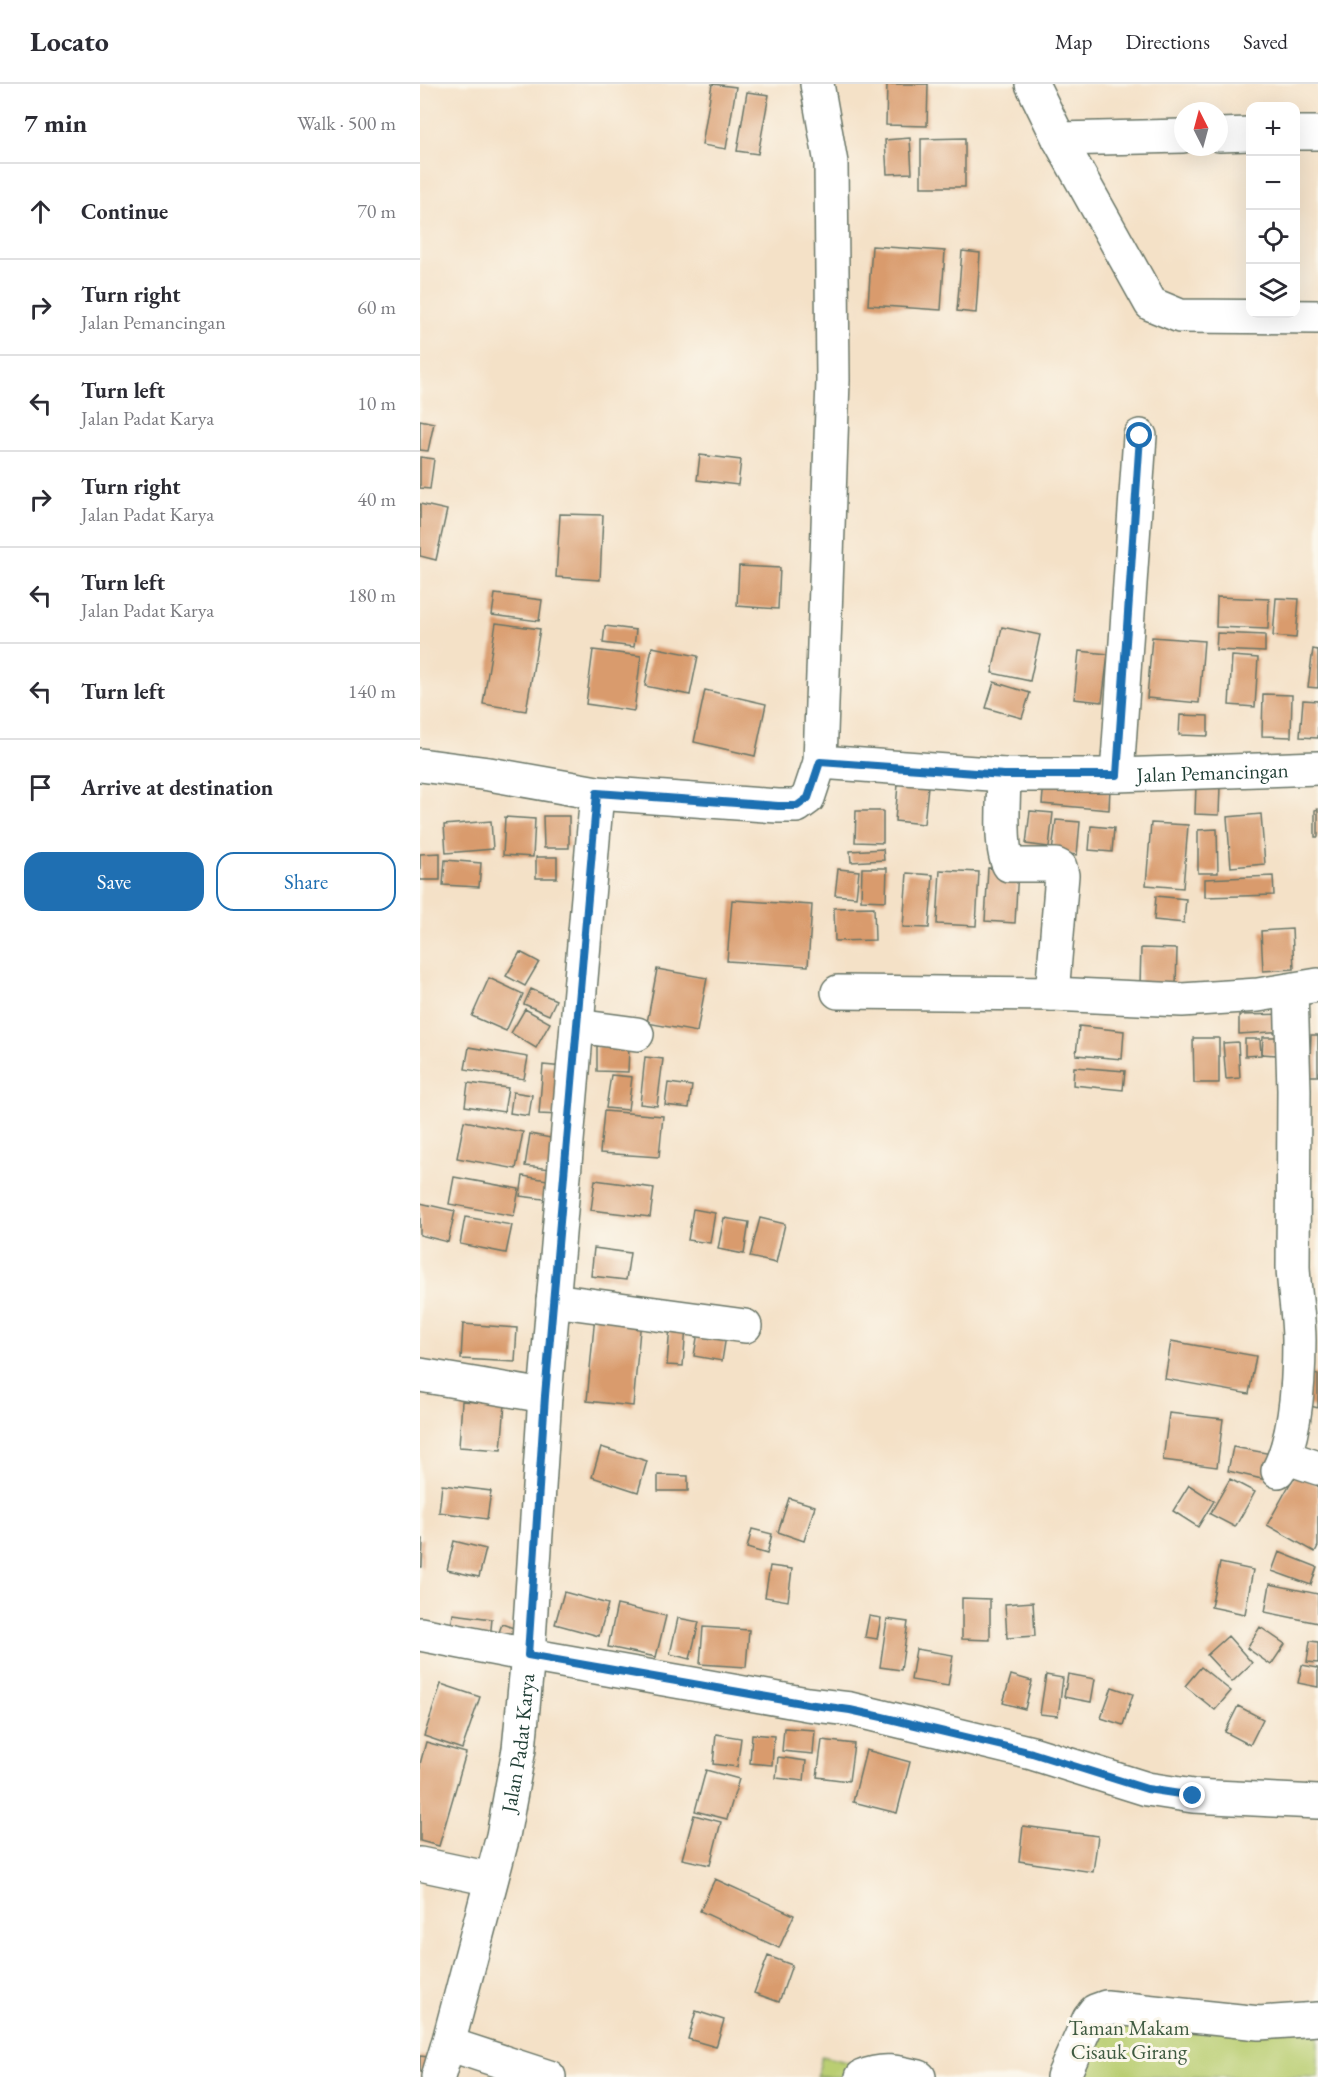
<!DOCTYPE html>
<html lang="en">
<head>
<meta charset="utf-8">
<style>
	body { margin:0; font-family:"EB Garamond",serif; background:#f2f2f3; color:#2b2b33 }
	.controls { position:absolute; right:18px; top:18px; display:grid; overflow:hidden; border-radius:12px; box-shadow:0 6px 24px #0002 }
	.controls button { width:54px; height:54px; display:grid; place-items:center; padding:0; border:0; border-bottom:2px solid #e1e1e2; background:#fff; color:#2b2b33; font:30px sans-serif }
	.compass { position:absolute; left:754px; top:18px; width:54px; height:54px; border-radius:50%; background:#fff; box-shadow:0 6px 24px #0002; rotate:354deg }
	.stop { position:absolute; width:18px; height:18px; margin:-14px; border:4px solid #1f6fb2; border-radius:50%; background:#fff }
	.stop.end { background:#1f6fb2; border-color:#fff; box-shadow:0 2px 6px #0008 }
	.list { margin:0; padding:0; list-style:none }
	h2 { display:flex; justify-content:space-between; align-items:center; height:78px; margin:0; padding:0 24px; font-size:26px }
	h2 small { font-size:20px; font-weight:400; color:#7c7c81 }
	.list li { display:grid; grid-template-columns:39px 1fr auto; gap:18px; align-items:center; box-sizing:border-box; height:96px; padding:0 24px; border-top:2px solid #e1e1e2 }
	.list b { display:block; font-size:22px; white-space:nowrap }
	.list p { margin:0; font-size:20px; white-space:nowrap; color:#7c7c81 }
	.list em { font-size:20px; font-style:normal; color:#7c7c81 }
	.actions { display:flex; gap:12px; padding:18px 24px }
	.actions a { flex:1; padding:14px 0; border:2px solid #1f6fb2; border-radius:18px; text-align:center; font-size:21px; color:#1f6fb2 }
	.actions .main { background:#1f6fb2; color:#fff }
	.icon { flex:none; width:33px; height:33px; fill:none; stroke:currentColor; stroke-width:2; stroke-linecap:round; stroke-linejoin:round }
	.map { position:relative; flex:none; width:898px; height:1993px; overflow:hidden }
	header { display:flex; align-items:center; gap:36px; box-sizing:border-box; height:84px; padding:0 30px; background:#fff; border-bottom:2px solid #e1e1e2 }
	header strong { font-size:28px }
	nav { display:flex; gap:33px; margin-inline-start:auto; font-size:21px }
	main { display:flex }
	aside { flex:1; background:#fff }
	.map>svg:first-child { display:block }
	.green { fill:#bace72; stroke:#6c8653; stroke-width:1.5 }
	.building { fill:#d99b6d }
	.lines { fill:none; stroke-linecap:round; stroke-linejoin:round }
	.minor-casing { stroke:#6a7667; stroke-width:36 }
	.minor { stroke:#fff; stroke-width:33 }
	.route { stroke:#1f6fb2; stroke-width:8 }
	.labels { text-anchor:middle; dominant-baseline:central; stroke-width:6; stroke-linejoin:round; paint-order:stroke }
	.street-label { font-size:21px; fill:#1f3d34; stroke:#fbf7ec }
	.park-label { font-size:21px; fill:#3e5a40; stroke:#fbf7ec }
</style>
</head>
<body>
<header>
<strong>Locato</strong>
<nav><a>Map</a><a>Directions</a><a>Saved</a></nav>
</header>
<main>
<aside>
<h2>7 min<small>Walk · 500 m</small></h2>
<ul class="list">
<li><svg class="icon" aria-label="ahead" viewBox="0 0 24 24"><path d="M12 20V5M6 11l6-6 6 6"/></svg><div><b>Continue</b></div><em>70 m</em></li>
<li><svg class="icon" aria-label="right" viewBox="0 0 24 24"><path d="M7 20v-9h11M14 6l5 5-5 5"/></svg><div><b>Turn right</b><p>Jalan Pemancingan</p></div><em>60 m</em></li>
<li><svg class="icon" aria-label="left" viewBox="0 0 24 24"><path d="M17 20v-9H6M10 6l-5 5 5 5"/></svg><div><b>Turn left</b><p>Jalan Padat Karya</p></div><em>10 m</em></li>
<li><svg class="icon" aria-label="right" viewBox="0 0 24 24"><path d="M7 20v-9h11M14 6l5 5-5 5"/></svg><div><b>Turn right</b><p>Jalan Padat Karya</p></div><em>40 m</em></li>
<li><svg class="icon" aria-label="left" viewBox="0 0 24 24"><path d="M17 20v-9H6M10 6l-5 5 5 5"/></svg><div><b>Turn left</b><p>Jalan Padat Karya</p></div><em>180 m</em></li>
<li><svg class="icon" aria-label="left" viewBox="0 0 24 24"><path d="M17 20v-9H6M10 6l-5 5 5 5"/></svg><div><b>Turn left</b></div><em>140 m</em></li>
<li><svg class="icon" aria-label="arrive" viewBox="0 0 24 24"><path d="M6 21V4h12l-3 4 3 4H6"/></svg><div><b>Arrive at destination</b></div></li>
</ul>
<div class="actions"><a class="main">Save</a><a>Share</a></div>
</aside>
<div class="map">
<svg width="898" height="1993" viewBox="0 0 898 1993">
	<rect width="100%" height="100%" fill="#fbf7ec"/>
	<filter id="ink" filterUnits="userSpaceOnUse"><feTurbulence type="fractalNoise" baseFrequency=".0167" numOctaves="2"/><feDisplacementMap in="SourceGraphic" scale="12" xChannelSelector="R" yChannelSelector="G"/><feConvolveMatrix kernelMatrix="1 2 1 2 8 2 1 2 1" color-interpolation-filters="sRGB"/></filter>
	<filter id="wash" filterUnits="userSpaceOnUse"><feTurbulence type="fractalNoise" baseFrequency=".008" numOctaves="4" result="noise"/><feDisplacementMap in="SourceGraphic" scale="24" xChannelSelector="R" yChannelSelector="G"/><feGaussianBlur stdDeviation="1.35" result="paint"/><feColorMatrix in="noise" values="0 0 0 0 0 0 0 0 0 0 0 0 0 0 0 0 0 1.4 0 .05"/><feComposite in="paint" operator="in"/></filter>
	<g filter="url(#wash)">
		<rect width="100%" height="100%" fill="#f4e1c7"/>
		<path class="green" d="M688,1914L898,1949V1993H649Z
			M402,1972L488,1993H397Z"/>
		<g id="blocks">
			<path class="building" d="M292,0L316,3L306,65L282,61Z
				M467,0H508L507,42L466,41Z
				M327,8L349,11L338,70L317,67Z
				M490,54L492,89L467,90L465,56Z
				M545,54V103H501V55Z
				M452,162L525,167L521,226L448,221Z
				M542,167L560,169L556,229L537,227Z
				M0,336L14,339L8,367L0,366Z
				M280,371L321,376L318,401L277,396Z
				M0,373L14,375L10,405L0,404Z
				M0,420L27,426L16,476L0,472Z
				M140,430L183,431L180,496L136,493Z
				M319,482L360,484L358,525L317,522Z
				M75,510L122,516L119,537L72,531Z
				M797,513L849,515L848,545L796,543Z
				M856,514L879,515L876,554L853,552Z
				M76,539L120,545L106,627L63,620Z
				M185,542L216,546L214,563L183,559Z
				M582,543L620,551L610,597L572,589Z
				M797,549L845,551V568L796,566Z
				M732,553L784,557L779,619L727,614Z
				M232,563L278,572L270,611L225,602Z
				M893,565L898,566V604L888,603Z
				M173,566L221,572L214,627L166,620Z
				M659,567L688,570L682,618L654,615Z
				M812,572L838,574L835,623L809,621Z
				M574,598L610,609L602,634L566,624Z
				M285,606L346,620L335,672L274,658Z
				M843,610L872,611L871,653L842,652Z
				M883,616L898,617V654L880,653Z
				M760,631L788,632V652L759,651Z
				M624,698L690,703L689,726L622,720Z
				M478,700L508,702L504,740L475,737Z
				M776,701L800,702L799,731L775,730Z
				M898,725V753H895V726Z
				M436,727H463V759L435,758Z
				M610,727L633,729L629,763L606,760Z
				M841,730L845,780L811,783L807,733Z
				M123,732H149V764H124Z
				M85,733L115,735L113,773L83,771Z
				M636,736L660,738L657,771L632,768Z
				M71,737L73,765L26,769L24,741Z
				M731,739L768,741L763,804L726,801Z
				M671,742L694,744L692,768L669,766Z
				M797,745L798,789H778V746Z
				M463,765L464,776L431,778L430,767Z
				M20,769V796H0V770Z
				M116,773H137V794H116Z
				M25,776L61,779L59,803L23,801Z
				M442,784H467L466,817L441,816Z
				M568,784L598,785L595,839L565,837Z
				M418,785L439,787L436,813L415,811Z
				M520,786L559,788L556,842L517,840Z
				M487,789L513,791L509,844L483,843Z
				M853,792L854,811L785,813V795Z
				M736,812L766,815L764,839L734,836Z
				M312,816L392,821L388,882L307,877Z
				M454,823L455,856L415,857L414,824Z
				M872,845L874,885L843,887L841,847Z
				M721,864L757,865L756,902L720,901Z
				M100,868L119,878L105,902L86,892Z
				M237,885L287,894L277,948L227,939Z
				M69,894L103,910L86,947L52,932Z
				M111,905L136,916L129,931L104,920Z
				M105,925L130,939L116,964L91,949Z
				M868,930L869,947L819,950V931Z
				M659,942L704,947L702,975L656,971Z
				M891,951H898V992H889Z
				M843,953H870L869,972L842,970Z
				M773,954H799V999H774Z
				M825,955H840L841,971L825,972Z
				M818,958L820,994L806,995L803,959Z
				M177,962L209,963L208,988L177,987Z
				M49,963L108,973L104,995L45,985Z
				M225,973L243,975L237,1022L220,1020Z
				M123,981L144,983L140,1031L119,1030Z
				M654,983L705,987L703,1006L653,1001Z
				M191,991L212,993L208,1026L186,1024Z
				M48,999L88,1004L84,1028L45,1022Z
				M248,999L272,1002L269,1024L245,1021Z
				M93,1008L112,1011L109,1032L90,1029Z
				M184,1027L243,1032L239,1073L180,1069Z
				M44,1037L103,1048L96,1085L37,1074Z
				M110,1050L136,1055L131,1085L105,1082Z
				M103,1092L134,1097L131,1116L100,1112Z
				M34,1093L99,1105L94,1132L29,1120Z
				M175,1096L234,1104L230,1133L171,1126Z
				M0,1119L35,1127L28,1158L0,1151Z
				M273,1125L295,1129L290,1159L268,1156Z
				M45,1133L92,1141L86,1169L40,1160Z
				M304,1134L329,1138L324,1170L298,1165Z
				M340,1134L365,1140L356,1179L330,1173Z
				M174,1164L210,1169L206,1196L171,1192Z
				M175,1231L221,1235L213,1322L167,1317Z
				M43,1240L97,1244L95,1278L41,1275Z
				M250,1242L266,1243L263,1282L247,1281Z
				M278,1248L306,1252L302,1277L274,1272Z
				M751,1257L836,1272L829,1310L745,1295Z
				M891,1289L898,1291V1324L883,1320Z
				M42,1317L85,1320L81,1366L39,1363Z
				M749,1329L803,1335L797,1383L743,1376Z
				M181,1363L227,1377L218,1408L172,1393Z
				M813,1363L852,1370L846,1396L808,1387Z
				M876,1389L898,1402V1462L895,1468L847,1441Z
				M238,1391L268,1392V1407H238Z
				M810,1395L835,1408L815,1443L790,1430Z
				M22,1401L71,1407L67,1435L19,1428Z
				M769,1401L794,1417L778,1443L753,1427Z
				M369,1414L395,1422L384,1457L358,1448Z
				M332,1445L352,1450L347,1470L327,1464Z
				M0,1455H3L2,1483H0Z
				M34,1457L66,1465L59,1493L27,1486Z
				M859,1468L897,1483L891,1501L852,1487Z
				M800,1479L833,1486L825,1530L791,1523Z
				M350,1482L372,1485L368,1517L345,1513Z
				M850,1500L898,1510V1539L845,1528Z
				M144,1508L188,1520L179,1552L135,1540Z
				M542,1514L570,1515V1556L542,1555Z
				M613,1518L615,1552L587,1554L585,1520Z
				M197,1521L246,1532L236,1573L188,1563Z
				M33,1530L72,1535L70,1555L30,1550Z
				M449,1532L461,1534L457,1555L445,1553Z
				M258,1534L279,1538L270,1575L250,1570Z
				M467,1535L488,1538L481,1586L460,1583Z
				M82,1540L105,1548L100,1562L77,1554Z
				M283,1543L329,1546L326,1583L280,1580Z
				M840,1543L865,1560L851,1581L827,1564Z
				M808,1552L832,1579L812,1598L787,1571Z
				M890,1557L898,1558V1579L887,1578Z
				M496,1565L533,1571L528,1602L491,1596Z
				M882,1581L898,1584V1603L878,1599Z
				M781,1583L811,1607L795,1626L765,1602Z
				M648,1590L675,1595L671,1618L644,1613Z
				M591,1591L612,1597L605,1625L583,1619Z
				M626,1591L643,1594L638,1632L620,1630Z
				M21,1600L60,1613L42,1665L4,1652Z
				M692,1603L713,1610L703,1641L681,1634Z
				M818,1622L843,1635L830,1661L805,1648Z
				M364,1644L395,1646L393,1670L362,1667Z
				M296,1650L321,1654L317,1683L293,1680Z
				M332,1650L354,1652L352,1681L330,1679Z
				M402,1656L434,1660L429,1697L397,1693Z
				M6,1658L46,1669L19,1762L0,1757V1680Z
				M446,1666L490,1678L477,1729L433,1718Z
				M358,1673L386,1677L384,1697L356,1694Z
				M286,1686L319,1695L307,1735L275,1727Z
				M274,1731L301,1738L290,1781L262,1775Z
				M603,1742L678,1752L673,1788L599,1777Z
				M295,1795L374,1831L359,1864L280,1827Z
				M348,1872L372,1881L359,1918L334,1909Z
				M276,1927L304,1936L296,1963L268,1955Z
				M0,1972L16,1974L14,1990L0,1988Z"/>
		</g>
	</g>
	<g filter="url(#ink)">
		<use href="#blocks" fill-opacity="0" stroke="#6a7667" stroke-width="1.5"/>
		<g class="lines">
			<g class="minor-casing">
				<g id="minor">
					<path d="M612,0L639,55L731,220L760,232L898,233"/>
					<path d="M876,49H898"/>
					<path d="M799,51L830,50"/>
					<path d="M639,55L763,52"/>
					<path id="s1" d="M400,678L584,691H697L898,684"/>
					<path d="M0,681L69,690L177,709L358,722H377L388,714L400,678L413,296L411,79L397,0"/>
					<path d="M584,691C584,713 579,763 589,781H636L640,783L642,791L632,910"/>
					<path d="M697,691L720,352"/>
					<path d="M418,908L632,910L762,916L838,911L898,901"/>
					<path d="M157,942L217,950"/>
					<path d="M133,1216L325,1242"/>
					<path d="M0,1291L125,1312"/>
					<path d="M865,1373L898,1384"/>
					<path d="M858,1387C876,1352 879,1296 879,1256C879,1232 874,1207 873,1183L874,1006L871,906"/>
					<path d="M0,1550L108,1571L387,1620L430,1625L612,1669L727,1705L773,1712L898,1718"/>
					<path d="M0,1780L71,1795"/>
					<path d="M28,1960L129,1993"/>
					<path id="s2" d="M18,1993L28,1960L83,1752L99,1665L108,1571L125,1312L177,709"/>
					<path d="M442,1993C463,1984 478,1988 499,1993"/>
					<path d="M643,1993L669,1935L675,1927L686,1923L839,1939L898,1935"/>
				</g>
			</g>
			<use href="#minor" class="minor"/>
		</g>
	</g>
	<g class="lines" filter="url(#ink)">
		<path class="route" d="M720,352L697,691H584L400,678L388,714L377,722H358L177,709L125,1312L108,1571L387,1620L430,1626L462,1633L612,1669L727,1705L773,1712"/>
	</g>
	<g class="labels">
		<g class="street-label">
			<text stroke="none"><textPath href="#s1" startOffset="393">Jalan Pemancingan</textPath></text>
			<text stroke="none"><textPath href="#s2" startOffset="344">Jalan Padat Karya</textPath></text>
		</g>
		<g class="park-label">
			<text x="709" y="1943">Taman Makam<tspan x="709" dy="24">Cisauk Girang</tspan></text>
		</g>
	</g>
</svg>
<div class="controls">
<button>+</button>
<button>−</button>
<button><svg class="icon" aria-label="locate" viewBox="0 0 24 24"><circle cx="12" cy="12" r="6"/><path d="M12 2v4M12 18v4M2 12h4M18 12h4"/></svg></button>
<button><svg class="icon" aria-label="layers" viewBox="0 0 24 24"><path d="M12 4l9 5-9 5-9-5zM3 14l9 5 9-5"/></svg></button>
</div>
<svg class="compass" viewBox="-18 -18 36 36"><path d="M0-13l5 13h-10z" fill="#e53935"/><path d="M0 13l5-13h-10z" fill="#7c7c81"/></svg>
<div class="stop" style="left:720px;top:352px"></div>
<div class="stop end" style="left:773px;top:1712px"></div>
</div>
</main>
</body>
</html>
